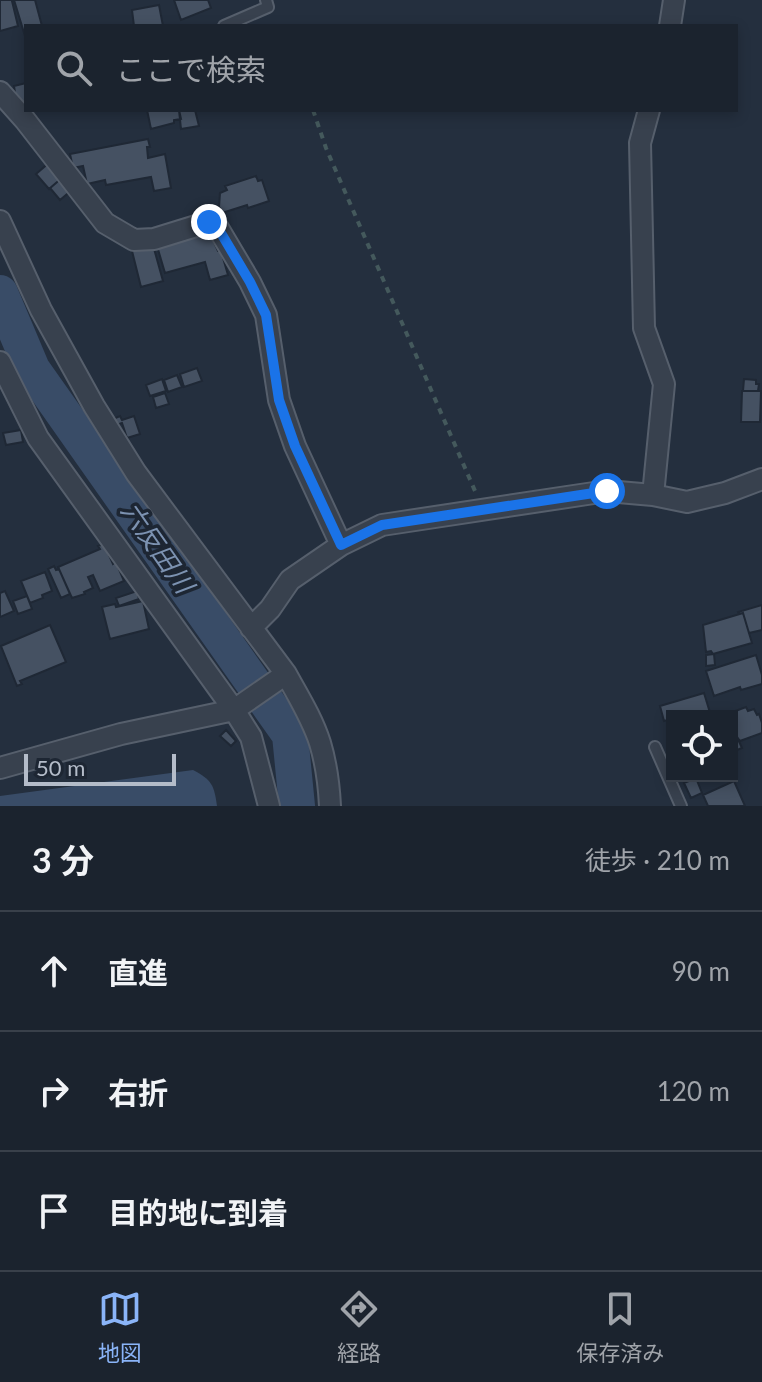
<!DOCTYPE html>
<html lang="ja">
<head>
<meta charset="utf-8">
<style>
	body { margin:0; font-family:Lato,"Noto Sans JP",sans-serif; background:#242b36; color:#f1f3f6 }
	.controls { position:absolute; right:24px; bottom:24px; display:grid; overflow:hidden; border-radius:0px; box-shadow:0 4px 12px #0003 }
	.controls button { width:72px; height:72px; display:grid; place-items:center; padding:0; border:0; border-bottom:2px solid #39404a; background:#1b232e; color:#f1f3f6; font:40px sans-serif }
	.scale { position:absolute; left:24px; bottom:20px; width:152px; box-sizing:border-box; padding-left:8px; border:4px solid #b4bcc9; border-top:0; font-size:22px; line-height:28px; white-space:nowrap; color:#b4bcc9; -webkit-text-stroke:6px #1d2633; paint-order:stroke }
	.stop { position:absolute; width:24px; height:24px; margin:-18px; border:6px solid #1a73e8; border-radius:50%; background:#fff }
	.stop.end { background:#1a73e8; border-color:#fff; box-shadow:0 2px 8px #0008 }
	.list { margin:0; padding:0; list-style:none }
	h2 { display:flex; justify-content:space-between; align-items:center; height:104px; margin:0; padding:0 32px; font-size:34px }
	h2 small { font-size:26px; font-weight:400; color:#a0a4aa }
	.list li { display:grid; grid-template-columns:52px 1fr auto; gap:24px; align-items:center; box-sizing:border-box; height:120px; padding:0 32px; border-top:2px solid #39404a }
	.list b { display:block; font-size:30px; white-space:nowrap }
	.list em { font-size:26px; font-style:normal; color:#a0a4aa }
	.icon { flex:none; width:44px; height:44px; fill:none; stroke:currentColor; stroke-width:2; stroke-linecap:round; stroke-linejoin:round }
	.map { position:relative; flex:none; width:762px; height:806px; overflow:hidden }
	.search { position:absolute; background:#1b232e; box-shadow:0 4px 12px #0003; left:24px; right:24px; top:24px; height:88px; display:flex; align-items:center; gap:20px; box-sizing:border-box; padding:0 28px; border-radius:0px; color:#a0a4aa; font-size:30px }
	.sheet { height:464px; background:#1b232e }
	nav { display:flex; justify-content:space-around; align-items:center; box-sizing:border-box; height:112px; border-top:2px solid #39404a; background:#1b232e; font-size:22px; color:#a0a4aa }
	nav a { display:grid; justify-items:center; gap:4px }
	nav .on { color:#8ab4f8 }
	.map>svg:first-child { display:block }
	.water { fill:#394c67 }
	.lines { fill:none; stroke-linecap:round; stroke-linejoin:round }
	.river { stroke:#394c67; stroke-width:36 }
	.building { fill:#455162; stroke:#1f2835; stroke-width:2 }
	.lane-casing { stroke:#565f6c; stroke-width:14 }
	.street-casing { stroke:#565f6c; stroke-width:24 }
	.path { stroke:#44595c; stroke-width:4; stroke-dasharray:6 6; stroke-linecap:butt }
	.lane { stroke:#38414e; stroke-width:10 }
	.street { stroke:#38414e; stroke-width:20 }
	.route { stroke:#1a73e8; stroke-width:10 }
	.labels { text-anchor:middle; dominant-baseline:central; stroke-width:7; stroke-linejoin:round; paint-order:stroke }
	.water-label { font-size:26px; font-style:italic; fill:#7c92b1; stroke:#1d2633 }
</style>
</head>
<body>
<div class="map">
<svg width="762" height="806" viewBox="0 0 762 806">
	<rect width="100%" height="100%" fill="#242f3e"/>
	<path class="water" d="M193,770C212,780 214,785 217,806H0V796Z"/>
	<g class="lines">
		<path class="river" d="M0,293L32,369L290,735L297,806"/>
	</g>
	<path class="building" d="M0,0H14L12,1L18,26L0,31Z
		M14,0H35L42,26H26L25,36Z
		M174,0H208L211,8L181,20Z
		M159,5L163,26H134L132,10Z
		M26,83V106L21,107L16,100L14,86Z
		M147,110H179L181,119L174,120V123L151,129Z
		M179,110H195L199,126L181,129Z
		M148,139L150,147H147L148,158L165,154L171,188L154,191L151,177L106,185L105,180L87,184L83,166L73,168L70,154Z
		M50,162L63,177L49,189L36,174Z
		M256,176L258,181L262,180L269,201L248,208L247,205L222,213L219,207L220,193L227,190L225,186Z
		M63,177L73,189L60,200L50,188Z
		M209,231L218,251H221L228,275L210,280L205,262L165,273L157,246Z
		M153,245L163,281L141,287L132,251Z
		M197,368L202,381L184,387L180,374Z
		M177,375L182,387L168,392L164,380Z
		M162,379L166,391L150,396L146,385Z
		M744,379L756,380V384H759L758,391H743Z
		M742,391H761L760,422H741Z
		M165,393L169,404L156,408L153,397Z
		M120,416L122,420L134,416L140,434L127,438L122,423L116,425L113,419Z
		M21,430L23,442L6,445L3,433Z
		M104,544L113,564L116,562L124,581L100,591L93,575L88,577L93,588L84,592L85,594L72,598L58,567L100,549L98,546Z
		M54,566L56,570L59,569L70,594L61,598L48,569Z
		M45,572L52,591L42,595L43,598L30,603L21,581Z
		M5,591L14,611L0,617V593Z
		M137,591L139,599L119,606L116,598Z
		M27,596L32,609L18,614L13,601Z
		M143,601L149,629L110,639L102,607L115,604L116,607Z
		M762,605V630L749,633L743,613L739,614L738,612Z
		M743,613L752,643L713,654L711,651L706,652L703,625Z
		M50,625L66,662L20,681L22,684L17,686L1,646Z
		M714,654L715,665L706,666V655Z
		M756,655L762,675V684L741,690L740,687L714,696L706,671Z
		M704,693L711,716H672V719L664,721L660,706Z
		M746,707L748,711L754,709L757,715L759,714L762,723V733L740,741L737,737L732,739V716H722Z
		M226,730L236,741L231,746L220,736Z
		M737,737L742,748L732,752V739Z
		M696,778L702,793L691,798L684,783Z
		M734,781L745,806H708L703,795Z"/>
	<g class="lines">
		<g class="lane-casing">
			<path id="lane" d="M224,26L268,7L266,0
				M655,747L681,806"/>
		</g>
		<g class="street-casing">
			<path id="street" d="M670,26L674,0
				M0,92L25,120L105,223L134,240L154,239L209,222L218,228L250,282L266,315L279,400L295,446L341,545
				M649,110L640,143L644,328L664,384L653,495
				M0,221L41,310L94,406L136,473L286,674C298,696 312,718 320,743C326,763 329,785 330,806
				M0,362L38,438L234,710L251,737L269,806
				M251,628L270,609L290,580L341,545L382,525L607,491L653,495L687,502L725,493L762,479
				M0,768L121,734L234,710L286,674"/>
		</g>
		<path class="path" d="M313,110L326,148L475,491"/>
		<use href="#lane" class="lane"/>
		<use href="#street" class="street"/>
	</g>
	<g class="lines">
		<path class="route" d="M209,222L218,228L250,282L266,315L279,400L295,446L341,545L382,525L607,491"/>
	</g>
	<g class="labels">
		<g class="water-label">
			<text transform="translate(158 547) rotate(55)">六反田川</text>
		</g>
	</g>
</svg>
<div class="controls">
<button><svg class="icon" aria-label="locate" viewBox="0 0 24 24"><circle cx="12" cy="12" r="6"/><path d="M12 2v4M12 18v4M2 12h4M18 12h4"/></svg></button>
</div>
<div class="scale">50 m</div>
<div class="stop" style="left:607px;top:491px"></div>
<div class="stop end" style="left:209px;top:222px"></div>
<div class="search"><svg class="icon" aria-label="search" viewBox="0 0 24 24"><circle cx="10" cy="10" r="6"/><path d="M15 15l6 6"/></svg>ここで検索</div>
</div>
<section class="sheet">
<h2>3 分<small>徒歩 · 210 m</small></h2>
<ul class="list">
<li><svg class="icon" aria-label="ahead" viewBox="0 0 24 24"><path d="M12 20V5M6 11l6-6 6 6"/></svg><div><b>直進</b></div><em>90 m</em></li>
<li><svg class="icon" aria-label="right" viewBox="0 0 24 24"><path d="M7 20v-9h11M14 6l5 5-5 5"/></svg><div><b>右折</b></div><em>120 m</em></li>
<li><svg class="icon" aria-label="arrive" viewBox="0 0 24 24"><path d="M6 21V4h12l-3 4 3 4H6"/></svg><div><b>目的地に到着</b></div></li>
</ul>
</section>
<nav>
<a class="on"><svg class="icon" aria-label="map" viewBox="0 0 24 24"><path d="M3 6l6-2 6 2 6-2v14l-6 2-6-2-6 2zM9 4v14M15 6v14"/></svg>地図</a>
<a><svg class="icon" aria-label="directions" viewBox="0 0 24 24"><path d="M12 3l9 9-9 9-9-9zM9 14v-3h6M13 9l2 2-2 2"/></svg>経路</a>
<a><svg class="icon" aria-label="saved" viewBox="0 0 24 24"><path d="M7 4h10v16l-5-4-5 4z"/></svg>保存済み</a>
</nav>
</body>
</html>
